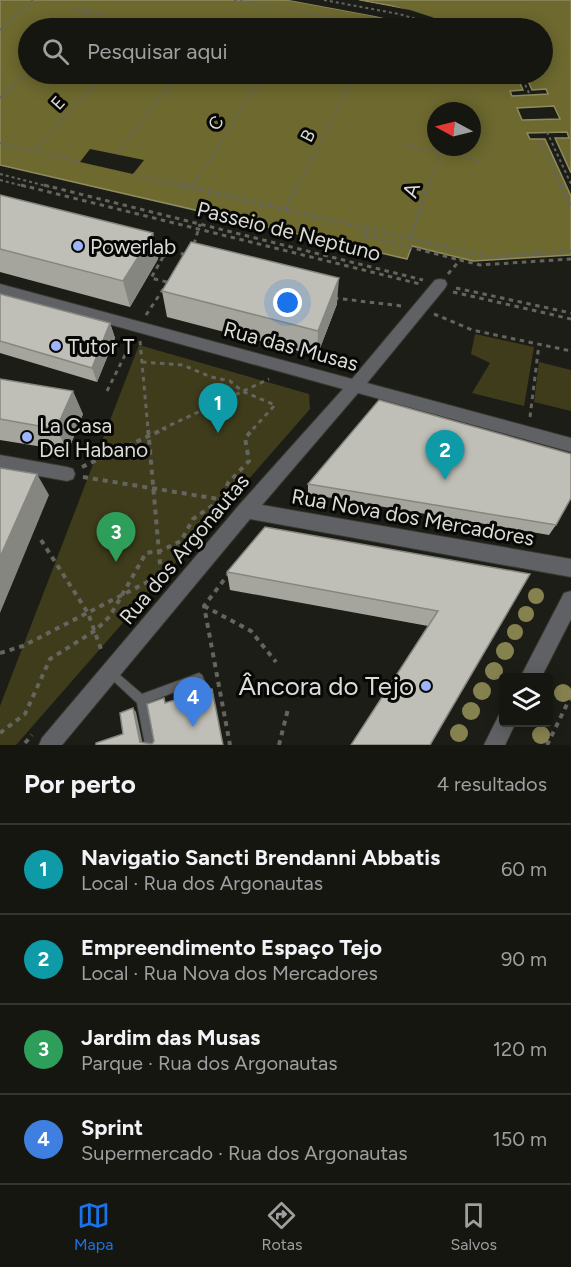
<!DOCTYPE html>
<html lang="pt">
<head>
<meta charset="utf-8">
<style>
	body { margin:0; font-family:Figtree,sans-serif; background:#23231f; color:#f1f3f6 }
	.controls { position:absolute; right:18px; bottom:18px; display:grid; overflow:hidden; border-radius:6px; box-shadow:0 3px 15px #0003 }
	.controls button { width:54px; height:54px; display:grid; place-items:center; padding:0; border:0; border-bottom:2px solid #353531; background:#161611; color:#f1f3f6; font:30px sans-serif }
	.compass { position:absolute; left:427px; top:102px; width:54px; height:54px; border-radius:50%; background:#161611; box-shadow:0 3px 15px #0003; rotate:277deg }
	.you { position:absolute; left:288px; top:303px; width:21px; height:21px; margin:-15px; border:4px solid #fff; border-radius:50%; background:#1a73e8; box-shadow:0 0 0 9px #1a73e833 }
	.badge { display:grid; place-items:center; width:39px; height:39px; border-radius:50%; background:#1a73e8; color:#fff; font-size:20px; font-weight:700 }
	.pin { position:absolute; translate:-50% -50px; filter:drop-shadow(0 2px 3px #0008) }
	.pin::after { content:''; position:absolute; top:32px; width:21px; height:18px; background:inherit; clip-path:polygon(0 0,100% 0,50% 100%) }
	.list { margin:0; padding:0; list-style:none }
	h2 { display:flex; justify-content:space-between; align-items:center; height:78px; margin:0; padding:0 24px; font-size:26px }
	h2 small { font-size:20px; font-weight:400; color:#9e9f9f }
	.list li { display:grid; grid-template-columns:39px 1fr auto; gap:18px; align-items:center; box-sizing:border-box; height:90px; padding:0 24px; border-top:2px solid #353531 }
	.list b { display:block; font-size:22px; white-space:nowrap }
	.list p { margin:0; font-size:20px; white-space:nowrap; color:#9e9f9f }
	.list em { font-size:20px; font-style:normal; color:#9e9f9f }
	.icon { flex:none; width:33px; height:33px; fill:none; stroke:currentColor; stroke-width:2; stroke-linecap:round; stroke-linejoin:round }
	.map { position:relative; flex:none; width:571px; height:745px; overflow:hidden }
	.search { position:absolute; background:#161611; box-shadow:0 3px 15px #0003; left:18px; right:18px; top:18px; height:66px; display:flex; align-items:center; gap:15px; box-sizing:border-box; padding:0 21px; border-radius:33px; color:#9e9f9f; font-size:22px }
	.sheet { height:438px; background:#161611 }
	nav { display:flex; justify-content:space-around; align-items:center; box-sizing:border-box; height:84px; border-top:2px solid #353531; background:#161611; font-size:16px; color:#9e9f9f }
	nav a { display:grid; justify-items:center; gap:3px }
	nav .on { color:#1a73e8 }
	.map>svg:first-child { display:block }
	.green { fill:#3f3c1c }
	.water { fill:#6d692f; stroke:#8e8b61; stroke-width:1.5; fill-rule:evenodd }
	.pier { fill:#1d1d17 }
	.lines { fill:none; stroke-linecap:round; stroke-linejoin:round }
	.service-casing { stroke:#383832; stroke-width:2 }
	.minor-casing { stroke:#383832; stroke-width:2 }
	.path-far2 { stroke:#65655f; stroke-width:2; stroke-dasharray:3 3; stroke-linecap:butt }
	.path-far1 { stroke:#65655f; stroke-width:3; stroke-dasharray:4.5 4.5; stroke-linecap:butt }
	.path { stroke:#65655f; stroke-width:4; stroke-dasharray:5 5; stroke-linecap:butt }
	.service { fill:#606164; fill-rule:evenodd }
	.minor { fill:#606164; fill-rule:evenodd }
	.tree { fill:#868250 }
	.wall { fill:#a5a49d }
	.shaded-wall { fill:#868680 }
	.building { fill:#c0bfb7; stroke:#868680; stroke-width:1.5 }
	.poi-dot { fill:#a0b3fd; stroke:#070705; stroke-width:2 }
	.labels { text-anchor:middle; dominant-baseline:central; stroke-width:6; stroke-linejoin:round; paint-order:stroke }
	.far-street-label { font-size:18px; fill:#dbdbd7; stroke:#070705 }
	.street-label { font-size:21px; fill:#dbdbd7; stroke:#070705 }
	.poi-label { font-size:21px; fill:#dbdbd7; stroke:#070705; text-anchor:start }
	.near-poi-label { font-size:26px; fill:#dbdbd7; stroke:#070705; text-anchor:end }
</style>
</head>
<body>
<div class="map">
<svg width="571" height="745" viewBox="0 0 571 745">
	<rect width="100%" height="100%" fill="#1d1d17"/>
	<path class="green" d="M475,334L534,347L524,406L472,393L490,363L471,354Z
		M139,345L309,394L310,409L16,745H0V706Z
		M539,362L571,370V411L534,402Z"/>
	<path class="water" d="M0,0H289L375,16L425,28H28V74H516L523,90L510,91L512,96L548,94L546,89L532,90L525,74H542V28H466L392,6L359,0H571V173L555,138H569L567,132L527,133L530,139H545L571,196V255L473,261L412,246L407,259L0,165ZM554,106L560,119L522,120L517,108ZM436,111H472V147H436Z"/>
	<path class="pier" d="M289,0H307L376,13L425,25L428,28L375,16Z
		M356,0L410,10L466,28H459L392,9L358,3Z
		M90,149L144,160L133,174L80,162Z"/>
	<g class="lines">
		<g class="service-casing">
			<path id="service" d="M110,667L113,669L142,694L199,673L202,675C205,681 209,693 207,700L203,701L199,700L195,684L147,703L155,745H145L137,703L107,675L105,672L107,669Z"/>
		</g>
		<g class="minor-casing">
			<path id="minor" d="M440,279L445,280L447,284L445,288L367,383L571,438V452L358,393L262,505L571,559V577L250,519L62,745H39L42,738L240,504L343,389L0,294V284L352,379L435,280Z
				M0,455L67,467L73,469L75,474L73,479L67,481L0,469Z
				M571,591V619L541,678H520L564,593Z
				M504,713V722H516L505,745H484L499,715Z"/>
		</g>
		<path class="path-far2" d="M234,0L381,26
			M324,0L399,14L448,28
			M72,9L105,15
			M131,20L165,26
			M71,28L87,13
			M0,30L33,0
			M520,74L530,95
			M0,98L28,71
			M547,132L571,184
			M540,140L561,187
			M0,143L80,162
			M406,145L481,161
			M34,151L103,74
			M568,151L571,157
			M117,154L178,74
			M0,174L50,187
			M133,174L187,187
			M0,180L27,187
			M192,187L264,74
			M297,187L356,74
			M428,187L440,152"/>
		<path class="path-far1" d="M21,185L420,284
			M44,185L423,280
			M181,185L489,257L571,251
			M561,185L571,208
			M191,188L193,185
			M285,210L298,185
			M366,228L363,235L460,260
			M410,238L428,185
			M194,244L200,224
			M155,255L163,257L170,253L185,254
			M163,257L151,278L167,282
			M448,274L460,260L480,265L571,259
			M456,288L571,313
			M453,292L571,319
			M334,298L402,306
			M434,314L472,330L571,351
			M146,315L164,288
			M140,341L148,429
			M142,362L183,365L211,377L230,381L242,391L275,405L253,429
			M107,391L133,339
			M530,417L539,344
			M162,429L269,379"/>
		<path class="path" d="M82,467L166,428
			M83,477L231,501
			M41,540L88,613L102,652
			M230,572L204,606L230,745
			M204,606L251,631L276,662
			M0,653L23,646L161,575L148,428
			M0,733L25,714L50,659L96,630L110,616L146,553L160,551L181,541L193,519L222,499L228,483L249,461L245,438L254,428
			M25,743L32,735
			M279,745L288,709
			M547,745L571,696"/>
		<use href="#service" class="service"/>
		<use href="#minor" class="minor"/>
	</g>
	<g class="tree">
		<circle cx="536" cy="596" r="8"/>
		<circle cx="526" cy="614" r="8"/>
		<circle cx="515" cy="632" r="8"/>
		<circle cx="505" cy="651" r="9"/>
		<circle cx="494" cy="671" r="9"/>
		<circle cx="482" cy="691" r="9"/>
		<circle cx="563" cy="693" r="9"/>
		<circle cx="471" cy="711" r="9"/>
		<circle cx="459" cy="733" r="9"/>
		<circle cx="541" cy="735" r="9"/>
	</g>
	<path class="wall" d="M0,195L153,233L158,259L130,307L0,272Z
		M162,291L337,304L317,356L167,317Z
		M0,294L110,323L115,338L97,382L0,353Z
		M0,379L83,414L68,451L0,440Z
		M308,484L556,525L549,535L308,494Z
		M227,572L530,574L428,626L230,590Z"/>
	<path class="shaded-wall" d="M153,233L158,259L130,307L123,281Z
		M339,278L337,304L317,356L318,331Z
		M110,323L115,338L97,382L92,368Z
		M73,391L83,414L68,451L56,429Z
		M37,474L49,495L0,613V557Z
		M133,708L136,712L143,745L140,742Z"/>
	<path class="building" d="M0,195L153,233L123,281L0,249Z
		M191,242L339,278L318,331L162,291Z
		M0,294L110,323L92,368L0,341Z
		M0,379L73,391L56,429L0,419Z
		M379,400L571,454V498L556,525L308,484Z
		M0,468L37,474L0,557Z
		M265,527L530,574L430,745H351L438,611L227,572Z
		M212,689L223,745H96V743L123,734L120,713L133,708L140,742L152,744L154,741L147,704L164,698L165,703L194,694L197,698L202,699L206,698L208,690Z"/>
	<g class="poi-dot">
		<circle cx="78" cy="246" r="6"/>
		<circle cx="56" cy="346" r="6"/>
		<circle cx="27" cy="437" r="6"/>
		<circle cx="426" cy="686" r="6"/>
	</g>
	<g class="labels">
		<g class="far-street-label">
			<text transform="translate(58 103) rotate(-48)">E</text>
			<text transform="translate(216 123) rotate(-57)">C</text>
			<text transform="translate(308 136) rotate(-63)">B</text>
		</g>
		<g class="street-label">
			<text transform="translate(411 190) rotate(-71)">A</text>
			<text transform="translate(289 231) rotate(14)">Passeio de Neptuno</text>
			<text transform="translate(291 346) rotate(15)">Rua das Musas</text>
			<text transform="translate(413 517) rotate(10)">Rua Nova dos Mercadores</text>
			<text transform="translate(184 549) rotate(-50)">Rua dos Argonautas</text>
		</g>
		<g class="poi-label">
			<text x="90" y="246">Powerlab</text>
			<text x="68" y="346">Tutor T</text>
			<text x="39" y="425">La Casa<tspan x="39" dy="24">Del Habano</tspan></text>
		</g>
		<g class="near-poi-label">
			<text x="414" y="686">Âncora do Tejo</text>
		</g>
	</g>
</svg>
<div class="controls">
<button><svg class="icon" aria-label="layers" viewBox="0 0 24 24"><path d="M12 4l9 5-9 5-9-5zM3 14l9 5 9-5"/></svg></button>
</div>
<svg class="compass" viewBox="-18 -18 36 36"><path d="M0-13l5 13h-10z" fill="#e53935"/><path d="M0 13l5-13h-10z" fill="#9e9f9f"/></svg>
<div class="you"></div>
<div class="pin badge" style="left:218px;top:433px;background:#0f9aa8">1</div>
<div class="pin badge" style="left:445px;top:480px;background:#0f9aa8">2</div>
<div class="pin badge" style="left:116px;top:562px;background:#2e9e5b">3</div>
<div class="pin badge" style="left:193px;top:727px;background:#3f7fe0">4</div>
<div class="search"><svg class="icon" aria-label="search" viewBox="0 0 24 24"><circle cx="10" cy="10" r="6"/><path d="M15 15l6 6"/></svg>Pesquisar aqui</div>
</div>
<section class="sheet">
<h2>Por perto<small>4 resultados</small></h2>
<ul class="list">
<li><span class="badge" style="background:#0f9aa8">1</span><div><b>Navigatio Sancti Brendanni Abbatis</b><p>Local · Rua dos Argonautas</p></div><em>60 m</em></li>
<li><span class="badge" style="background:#0f9aa8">2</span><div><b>Empreendimento Espaço Tejo</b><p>Local · Rua Nova dos Mercadores</p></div><em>90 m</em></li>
<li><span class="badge" style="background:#2e9e5b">3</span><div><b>Jardim das Musas</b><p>Parque · Rua dos Argonautas</p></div><em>120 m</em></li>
<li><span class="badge" style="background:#3f7fe0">4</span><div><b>Sprint</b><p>Supermercado · Rua dos Argonautas</p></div><em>150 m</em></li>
</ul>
</section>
<nav>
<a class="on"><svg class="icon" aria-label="map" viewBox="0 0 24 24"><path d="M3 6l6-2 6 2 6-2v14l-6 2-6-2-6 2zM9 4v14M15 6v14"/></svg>Mapa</a>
<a><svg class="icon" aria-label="directions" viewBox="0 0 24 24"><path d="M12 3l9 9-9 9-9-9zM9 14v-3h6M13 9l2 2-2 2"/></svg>Rotas</a>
<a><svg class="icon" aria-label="saved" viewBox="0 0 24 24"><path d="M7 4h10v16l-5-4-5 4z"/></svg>Salvos</a>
</nav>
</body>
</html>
